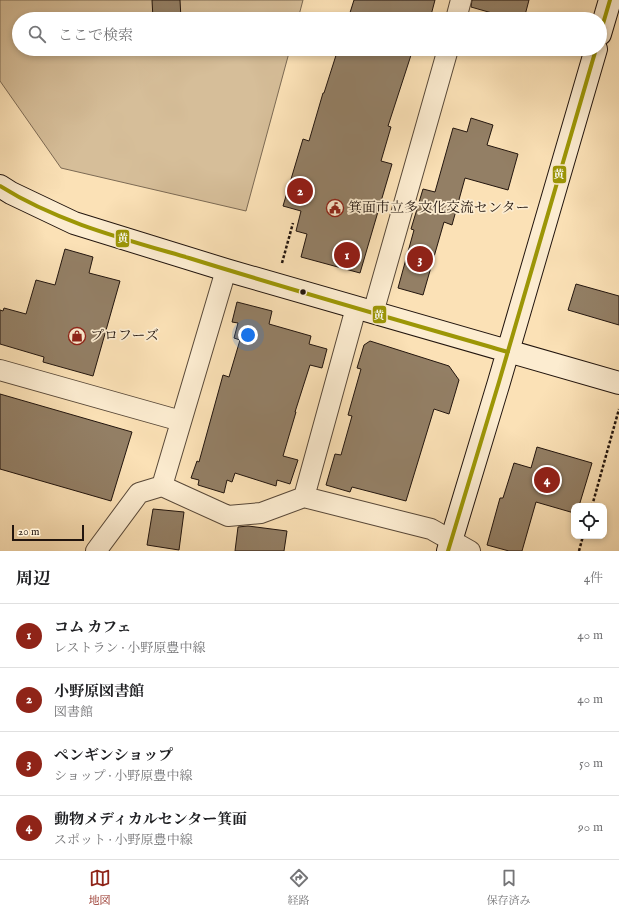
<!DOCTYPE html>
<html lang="ja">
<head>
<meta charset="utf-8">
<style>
	body { margin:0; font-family:"IM FELL English","Noto Serif JP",serif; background:#f2f2f2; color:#202124 }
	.controls { position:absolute; right:12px; bottom:12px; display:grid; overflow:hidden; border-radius:8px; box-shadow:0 2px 6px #0003 }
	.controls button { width:36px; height:36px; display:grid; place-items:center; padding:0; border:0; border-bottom:1px solid #e0e0e0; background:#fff; color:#202124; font:20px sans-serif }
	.scale { position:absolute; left:12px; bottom:10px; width:72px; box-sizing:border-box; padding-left:4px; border:2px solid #22150e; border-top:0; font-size:11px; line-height:14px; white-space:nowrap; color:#22150e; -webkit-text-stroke:3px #fcecd0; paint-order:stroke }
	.you { position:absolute; left:248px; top:335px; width:14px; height:14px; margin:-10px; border:3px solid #fff; border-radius:50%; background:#1a73e8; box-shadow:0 0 0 6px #1a73e833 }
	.badge { display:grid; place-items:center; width:26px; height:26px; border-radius:50%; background:#8f2418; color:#fff; font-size:13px; font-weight:700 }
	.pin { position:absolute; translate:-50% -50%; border:2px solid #fff; box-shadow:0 1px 4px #0006 }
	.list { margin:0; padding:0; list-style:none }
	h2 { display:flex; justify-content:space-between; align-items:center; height:52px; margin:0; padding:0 16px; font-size:17px }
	h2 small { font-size:13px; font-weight:400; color:#757577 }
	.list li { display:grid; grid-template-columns:26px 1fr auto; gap:12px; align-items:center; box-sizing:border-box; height:64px; padding:0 16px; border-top:1px solid #e0e0e0 }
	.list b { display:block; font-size:15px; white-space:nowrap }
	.list p { margin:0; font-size:13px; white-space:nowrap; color:#757577 }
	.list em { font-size:13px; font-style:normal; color:#757577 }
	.icon { flex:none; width:22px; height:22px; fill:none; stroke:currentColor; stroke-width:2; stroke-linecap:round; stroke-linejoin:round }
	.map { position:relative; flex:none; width:619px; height:551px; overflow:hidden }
	.search { position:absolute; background:#fff; box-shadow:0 2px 6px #0003; left:12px; right:12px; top:12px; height:44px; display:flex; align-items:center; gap:10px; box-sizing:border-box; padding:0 14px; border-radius:22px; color:#757577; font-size:15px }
	.sheet { height:308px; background:#fff }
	nav { display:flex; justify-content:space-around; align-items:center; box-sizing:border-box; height:56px; border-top:1px solid #e0e0e0; background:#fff; font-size:11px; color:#757577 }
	nav a { display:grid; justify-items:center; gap:2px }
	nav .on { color:#8f2418 }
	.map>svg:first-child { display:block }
	.green { fill:#d6be99; stroke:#7c6a54 }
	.building { fill:#937f65; stroke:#22150e }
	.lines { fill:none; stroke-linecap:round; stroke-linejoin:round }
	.street-casing { stroke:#584838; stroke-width:22 }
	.secondary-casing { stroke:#22150e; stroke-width:24 }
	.path { stroke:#22150e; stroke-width:2.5; stroke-dasharray:3 2; stroke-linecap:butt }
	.street { stroke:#fcecd0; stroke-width:20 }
	.secondary { stroke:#fcecd0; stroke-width:22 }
	.bus-1-casing { stroke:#fcecd0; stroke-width:7 }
	.bus-1 { stroke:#9c9606; stroke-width:4 }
	.bus-dot { fill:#22150e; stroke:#fcecd0; stroke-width:1.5 }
	.labels { text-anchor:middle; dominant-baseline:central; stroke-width:3.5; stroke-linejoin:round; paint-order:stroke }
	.poi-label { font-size:14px; fill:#22150e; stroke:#fcecd0; text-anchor:start }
	.line-badge { stroke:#fcecd0; stroke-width:1.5 }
	.badge-label { font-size:11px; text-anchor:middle; font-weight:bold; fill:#fff }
</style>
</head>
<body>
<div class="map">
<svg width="619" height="551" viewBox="0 0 619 551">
	<rect width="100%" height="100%" fill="#fbe1b6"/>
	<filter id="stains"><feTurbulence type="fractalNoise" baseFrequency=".005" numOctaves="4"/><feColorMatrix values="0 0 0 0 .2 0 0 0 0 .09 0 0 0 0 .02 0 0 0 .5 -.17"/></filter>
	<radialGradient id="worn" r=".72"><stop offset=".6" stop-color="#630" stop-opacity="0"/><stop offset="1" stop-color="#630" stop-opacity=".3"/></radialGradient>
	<path class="green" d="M0,0H303L298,19H19V49H290L246,211L61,168L0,81Z"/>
	<path class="building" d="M152,0H180L181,19H153Z
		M354,0H435L430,19H348Z
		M472,0H529L524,19H513L471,7Z
		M338,49H413L388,126L391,127L381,161L392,164L360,273L301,257L307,234L296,231L301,211L283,206L303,139L309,141L323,93H324Z
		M471,118L493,125L487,145L518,154L508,190L465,178L452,225L444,222L423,295L398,288L414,230L411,229L423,189L435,192L453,128L467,132Z
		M65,249L93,257L89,273L120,281L93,376L43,362L44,357L0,344V310L3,311L4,308L26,314L36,280L55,285Z
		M576,284L619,296V325L568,310Z
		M237,302L272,311L269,324L311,336L309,344L327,349L322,368L310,365L295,412H296L283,456L298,460L290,484L277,480L276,486L235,473L232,482L227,480L224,493L198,485L199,480L191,478L197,461L199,462L223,375L229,377L240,340L234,338L238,323L232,322Z
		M370,341L449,366L459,380L449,414L434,409L406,501L352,487L350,492L326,485L335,454L341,455L352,416L348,415L361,369L357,368L364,345Z
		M0,394L132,432L111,501L0,469Z
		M537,447L592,463L579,506H574V513L536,502L522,551H509L487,545L500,498H503L514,463L531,468Z
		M153,509L184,512L179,550L147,545Z
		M248,526L287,531L284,551H235L238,527Z"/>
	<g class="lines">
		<g class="street-casing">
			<path id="street" d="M456,19L461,0
				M373,313L448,49
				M0,370L181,421
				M162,486L226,270
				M304,497L356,308
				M96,551L139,493L162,486L228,516L261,513L304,497L431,529L470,551"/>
		</g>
		<g class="secondary-casing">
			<path id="secondary" d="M600,34L610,0
				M0,186L11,193L74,223L226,270L619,383
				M448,551L499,382L596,49"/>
		</g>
		<path class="path" d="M282,263L293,223
			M592,506L619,409
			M579,551L583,536"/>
		<use href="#street" class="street"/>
		<use href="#secondary" class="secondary"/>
		<g class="bus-1-casing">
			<path id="bus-1" d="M600,34L610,0
				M0,186C57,222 124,239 189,258C295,291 401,321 508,352
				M448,551L499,382L596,49"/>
		</g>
		<use href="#bus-1" class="bus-1"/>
	</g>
	<defs>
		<g id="civic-ring" transform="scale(0.9)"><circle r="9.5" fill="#fcecd0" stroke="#8f2418" stroke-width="1.5"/><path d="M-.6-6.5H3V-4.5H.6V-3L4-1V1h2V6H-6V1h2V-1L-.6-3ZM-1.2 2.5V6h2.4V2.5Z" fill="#8f2418"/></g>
		<g id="shop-ring" transform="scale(0.9)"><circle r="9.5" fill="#fcecd0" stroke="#8f2418" stroke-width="1.5"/><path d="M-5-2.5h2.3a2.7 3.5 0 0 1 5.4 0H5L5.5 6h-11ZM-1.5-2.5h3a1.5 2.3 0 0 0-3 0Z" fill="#8f2418"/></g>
	</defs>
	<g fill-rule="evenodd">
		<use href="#civic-ring" x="335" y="208"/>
		<use href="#shop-ring" x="77" y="336"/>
	</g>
	<circle class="bus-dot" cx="303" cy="292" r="3.5"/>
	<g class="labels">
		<g class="poi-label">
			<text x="348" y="208">箕面市立多文化交流センター</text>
			<text x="90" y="336">プロフーズ</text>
		</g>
	</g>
	<g class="line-badge">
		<rect x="552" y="165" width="15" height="19" rx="4" fill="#9c9606"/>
		<rect x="115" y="229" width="15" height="19" rx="4" fill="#9c9606"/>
		<rect x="372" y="305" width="15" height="19" rx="4" fill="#9c9606"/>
	</g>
	<g class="badge-label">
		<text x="559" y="178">黄</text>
		<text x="123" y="242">黄</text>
		<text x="379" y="319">黄</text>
	</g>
	<rect width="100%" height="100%" filter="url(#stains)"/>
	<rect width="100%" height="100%" fill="url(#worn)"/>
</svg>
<div class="controls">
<button><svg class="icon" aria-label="locate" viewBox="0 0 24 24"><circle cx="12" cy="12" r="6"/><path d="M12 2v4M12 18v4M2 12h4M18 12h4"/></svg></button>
</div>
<div class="scale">20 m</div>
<div class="you"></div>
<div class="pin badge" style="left:347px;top:255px">1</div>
<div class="pin badge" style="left:300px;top:191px">2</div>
<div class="pin badge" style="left:420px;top:259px">3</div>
<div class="pin badge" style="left:547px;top:480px">4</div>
<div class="search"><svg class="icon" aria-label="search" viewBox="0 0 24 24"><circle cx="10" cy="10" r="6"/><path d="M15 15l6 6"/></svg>ここで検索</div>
</div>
<section class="sheet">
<h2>周辺<small>4件</small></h2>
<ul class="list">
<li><span class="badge">1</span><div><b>コム カフェ</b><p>レストラン · 小野原豊中線</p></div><em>40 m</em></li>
<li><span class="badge">2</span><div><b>小野原図書館</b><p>図書館</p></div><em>40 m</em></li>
<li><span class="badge">3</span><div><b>ペンギンショップ</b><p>ショップ · 小野原豊中線</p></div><em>50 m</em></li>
<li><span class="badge">4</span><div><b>動物メディカルセンター箕面</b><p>スポット · 小野原豊中線</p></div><em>90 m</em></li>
</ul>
</section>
<nav>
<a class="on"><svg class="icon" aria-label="map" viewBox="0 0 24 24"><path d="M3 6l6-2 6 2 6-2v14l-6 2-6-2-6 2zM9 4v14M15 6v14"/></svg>地図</a>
<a><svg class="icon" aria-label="directions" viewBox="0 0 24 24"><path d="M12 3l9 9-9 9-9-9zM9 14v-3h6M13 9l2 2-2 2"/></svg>経路</a>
<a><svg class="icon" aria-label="saved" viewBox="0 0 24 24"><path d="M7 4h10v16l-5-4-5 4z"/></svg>保存済み</a>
</nav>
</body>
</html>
